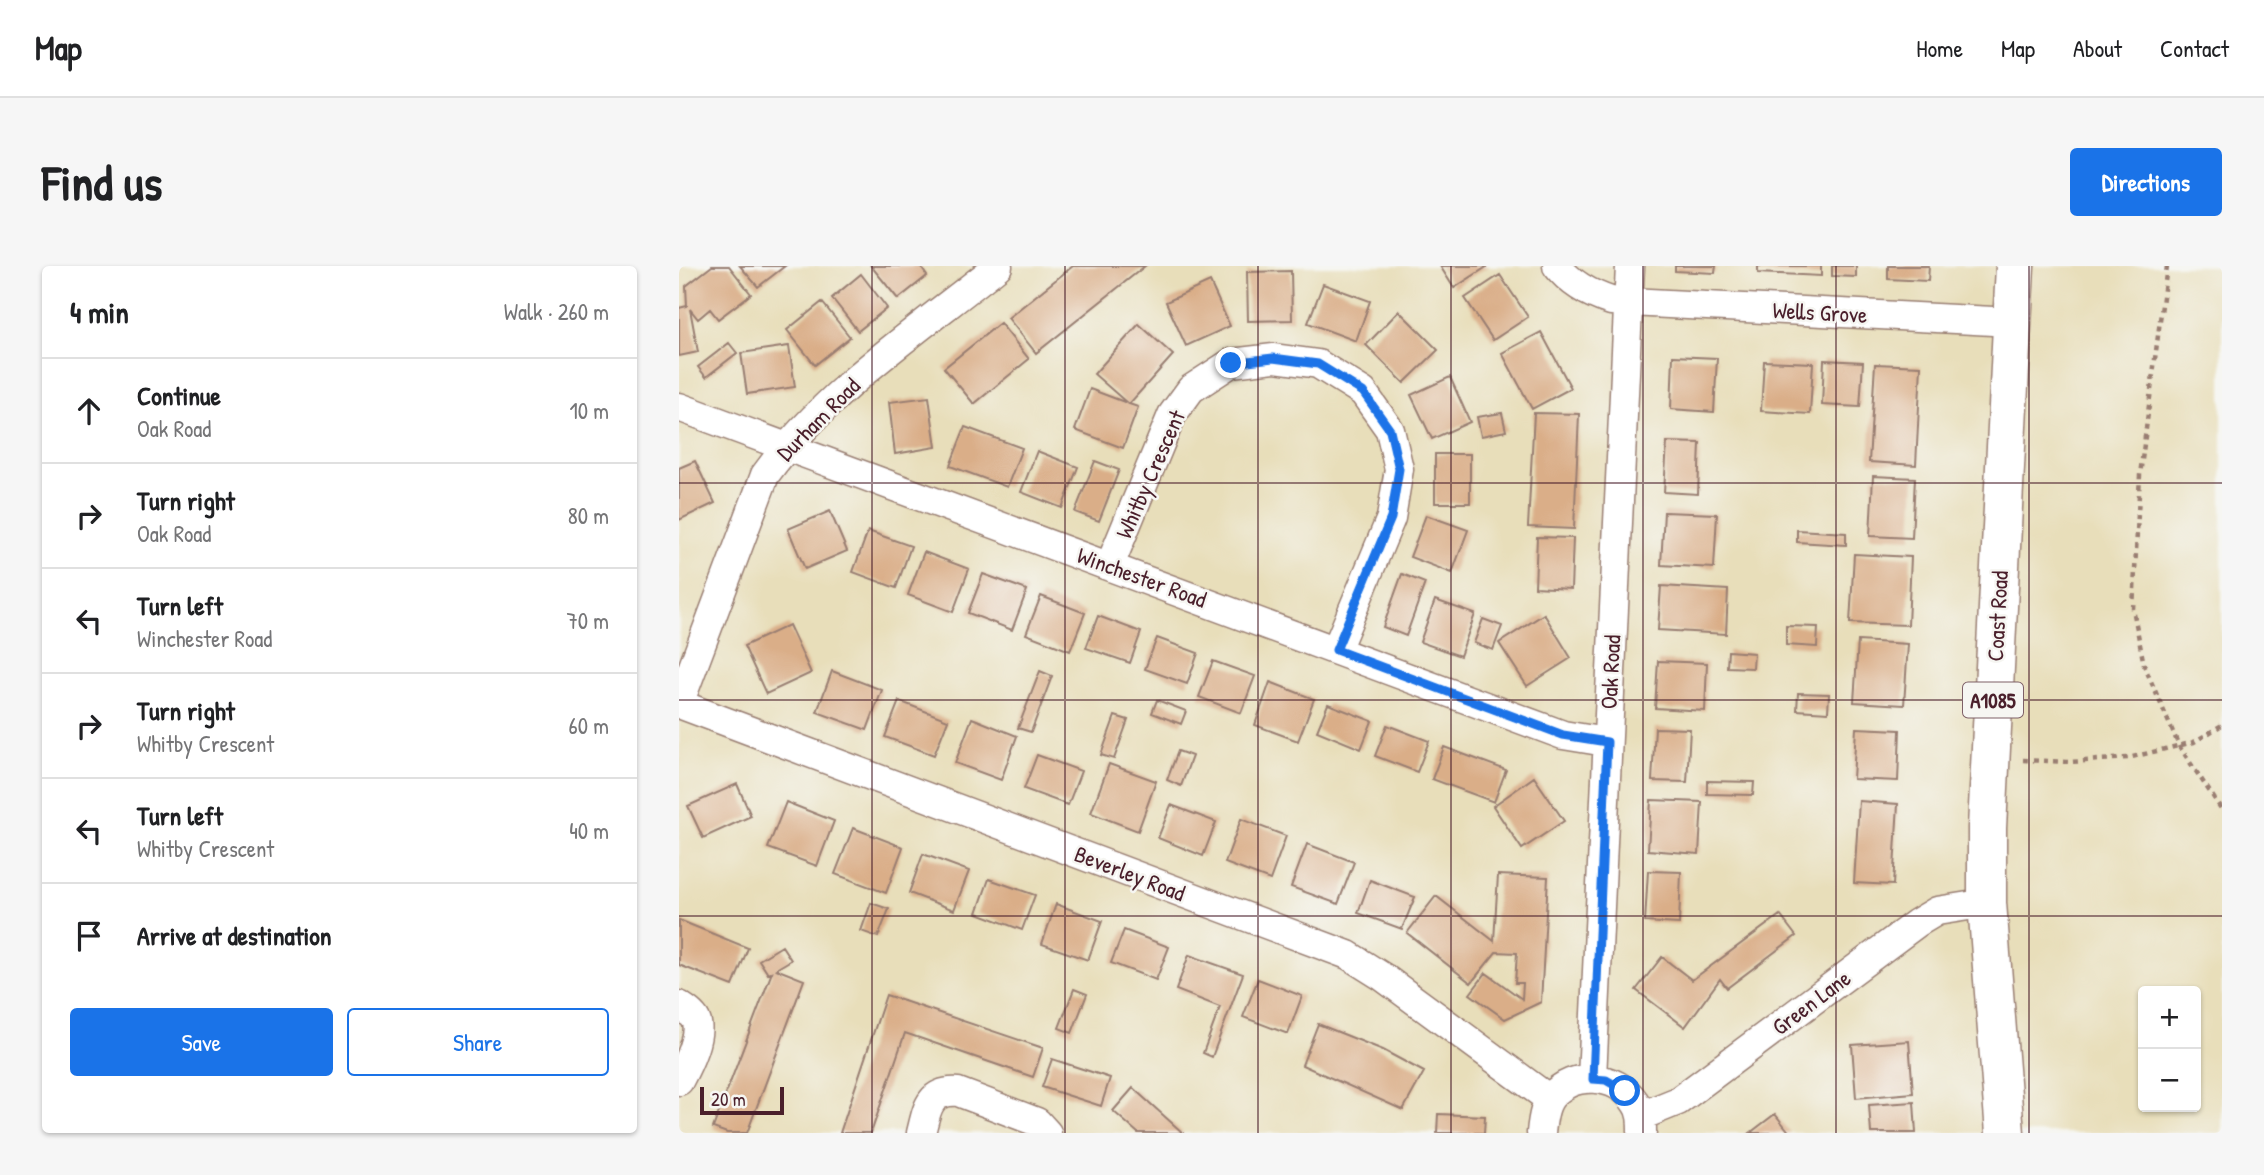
<!DOCTYPE html>
<html lang="en">
<head>
<meta charset="utf-8">
<style>
	body { margin:0; font-family:"Patrick Hand",sans-serif; background:#f6f6f6; color:#202124 }
	.controls { position:absolute; right:21px; bottom:21px; display:grid; overflow:hidden; border-radius:7px; box-shadow:0 2px 5px #0004 }
	.controls button { width:63px; height:63px; display:grid; place-items:center; padding:0; border:0; border-bottom:2px solid #e0e0e0; background:#fff; color:#202124; font:35px sans-serif }
	.scale { position:absolute; left:21px; bottom:18px; width:84px; box-sizing:border-box; padding-left:7px; border:4px solid #4a1f2b; border-top:0; font-size:19px; line-height:24px; white-space:nowrap; color:#4a1f2b; -webkit-text-stroke:5px #f6f6f2; paint-order:stroke }
	.stop { position:absolute; width:21px; height:21px; margin:-16px; border:5px solid #1a73e8; border-radius:50%; background:#fff }
	.stop.end { background:#1a73e8; border-color:#fff; box-shadow:0 2px 7px #0008 }
	.list { margin:0; padding:0; list-style:none }
	h2 { display:flex; justify-content:space-between; align-items:center; height:91px; margin:0; padding:0 28px; font-size:30px }
	h2 small { font-size:23px; font-weight:400; color:#757577 }
	.list li { display:grid; grid-template-columns:46px 1fr auto; gap:21px; align-items:center; box-sizing:border-box; height:105px; padding:0 28px; border-top:2px solid #e0e0e0 }
	.list b { display:block; font-size:26px; white-space:nowrap }
	.list p { margin:0; font-size:23px; white-space:nowrap; color:#757577 }
	.list em { font-size:23px; font-style:normal; color:#757577 }
	.actions { display:flex; gap:14px; padding:21px 28px }
	.actions a { flex:1; padding:16px 0; border:2px solid #1a73e8; border-radius:7px; text-align:center; font-size:24px; color:#1a73e8 }
	.actions .main { background:#1a73e8; color:#fff }
	.icon { flex:none; width:38px; height:38px; fill:none; stroke:currentColor; stroke-width:2; stroke-linecap:round; stroke-linejoin:round }
	.map { position:relative; flex:none; width:1543px; height:867px; overflow:hidden; border-radius:7px }
	header { display:flex; align-items:center; gap:42px; box-sizing:border-box; height:98px; padding:0 35px; background:#fff; border-bottom:2px solid #e0e0e0 }
	header strong { font-size:33px }
	nav { display:flex; gap:38px; margin-inline-start:auto; font-size:24px }
	.intro { display:flex; align-items:center; justify-content:space-between; box-sizing:border-box; height:168px; padding:0 42px }
	h1 { margin:0; font-size:49px }
	.button { padding:18px 32px; border-radius:7px; background:#1a73e8; color:#fff; font-size:24px; font-weight:700 }
	main { display:flex; gap:42px; padding:0 42px }
	aside { flex:1; background:#fff; border-radius:7px; box-shadow:0 2px 5px #0004 }
	.map>svg:first-child { display:block }
	.building { fill:#daae88 }
	.lines { fill:none; stroke-linecap:round; stroke-linejoin:round }
	.minor-casing { stroke:#997e72; stroke-width:31 }
	.primary-casing { stroke:#997e72; stroke-width:41 }
	.path { stroke:#997e72; stroke-width:4.5; stroke-dasharray:5 5; stroke-linecap:butt }
	.minor { stroke:#fff; stroke-width:28 }
	.primary { stroke:#fff; stroke-width:38 }
	.route { stroke:#1a73e8; stroke-width:9 }
	.grid { fill:none; stroke:#4a1f2b; stroke-width:2; stroke-opacity:0.55 }
	.labels { text-anchor:middle; dominant-baseline:central; stroke-width:5; stroke-linejoin:round; paint-order:stroke }
	.shield { fill:#f6f6f2; stroke:#7e6067; stroke-width:2 }
	.shield-label { font-size:21px; font-weight:bold; fill:#4a1f2b }
	.street-label { font-size:23px; fill:#4a1f2b; stroke:#f6f6f2 }
</style>
</head>
<body>
<header>
<strong>Map</strong>
<nav><a>Home</a><a>Map</a><a>About</a><a>Contact</a></nav>
</header>
<div class="intro"><h1>Find us</h1><a class="button">Directions</a></div>
<main>
<aside>
<h2>4 min<small>Walk · 260 m</small></h2>
<ul class="list">
<li><svg class="icon" aria-label="ahead" viewBox="0 0 24 24"><path d="M12 20V5M6 11l6-6 6 6"/></svg><div><b>Continue</b><p>Oak Road</p></div><em>10 m</em></li>
<li><svg class="icon" aria-label="right" viewBox="0 0 24 24"><path d="M7 20v-9h11M14 6l5 5-5 5"/></svg><div><b>Turn right</b><p>Oak Road</p></div><em>80 m</em></li>
<li><svg class="icon" aria-label="left" viewBox="0 0 24 24"><path d="M17 20v-9H6M10 6l-5 5 5 5"/></svg><div><b>Turn left</b><p>Winchester Road</p></div><em>70 m</em></li>
<li><svg class="icon" aria-label="right" viewBox="0 0 24 24"><path d="M7 20v-9h11M14 6l5 5-5 5"/></svg><div><b>Turn right</b><p>Whitby Crescent</p></div><em>60 m</em></li>
<li><svg class="icon" aria-label="left" viewBox="0 0 24 24"><path d="M17 20v-9H6M10 6l-5 5 5 5"/></svg><div><b>Turn left</b><p>Whitby Crescent</p></div><em>40 m</em></li>
<li><svg class="icon" aria-label="arrive" viewBox="0 0 24 24"><path d="M6 21V4h12l-3 4 3 4H6"/></svg><div><b>Arrive at destination</b></div></li>
</ul>
<div class="actions"><a class="main">Save</a><a>Share</a></div>
</aside>
<div class="map">
<svg width="1543" height="867" viewBox="0 0 1543 867">
	<rect width="100%" height="100%" fill="#f6f6f2"/>
	<filter id="ink" filterUnits="userSpaceOnUse"><feTurbulence type="fractalNoise" baseFrequency=".0143" numOctaves="2"/><feDisplacementMap in="SourceGraphic" scale="14" xChannelSelector="R" yChannelSelector="G"/><feConvolveMatrix kernelMatrix="1 2 1 2 8 2 1 2 1" color-interpolation-filters="sRGB"/></filter>
	<filter id="wash" filterUnits="userSpaceOnUse"><feTurbulence type="fractalNoise" baseFrequency=".00686" numOctaves="4" result="noise"/><feDisplacementMap in="SourceGraphic" scale="28" xChannelSelector="R" yChannelSelector="G"/><feGaussianBlur stdDeviation="1.57" result="paint"/><feColorMatrix in="noise" values="0 0 0 0 0 0 0 0 0 0 0 0 0 0 0 0 0 1.4 0 .05"/><feComposite in="paint" operator="in"/></filter>
	<g filter="url(#wash)">
		<rect width="100%" height="100%" fill="#e8deba"/>
		<g id="blocks">
			<path class="building" d="M33,0H50L72,28L39,53L31,43L19,53L11,43L19,86L0,90V42L8,40L7,20Z
				M61,0H106L79,21Z
				M192,0H241L248,10L219,33Z
				M394,0H466L357,87L329,52Z
				M761,0H809L775,22Z
				M996,0H1037L1036,7L996,5Z
				M1079,0H1142V10L1079,7Z
				M1153,0H1177V11L1153,10Z
				M1209,0H1250L1249,15L1209,13Z
				M612,5L613,54L569,55L568,6Z
				M182,8L208,42L179,65L153,32Z
				M821,9L849,51L814,74L786,32Z
				M531,16L551,60L507,80L487,36Z
				M644,18L691,35L677,75L629,57Z
				M143,36L171,71L136,99L108,64Z
				M720,45L759,84L725,117L687,79Z
				M321,57L350,93L295,138L265,102Z
				M460,58L494,89L450,138L459,141L444,182L396,164L411,123L448,137L415,108Z
				M862,66L892,122L853,143L823,87Z
				M50,77L58,87L27,111L19,101Z
				M110,80L116,121L68,128L62,87Z
				M994,90L1038,92L1035,146L992,143Z
				M1145,94L1184,96L1181,141L1143,139Z
				M1085,95L1134,97L1131,148L1082,145Z
				M1196,98L1242,100L1237,199L1190,196Z
				M771,111L791,156L753,173L732,129Z
				M250,131L257,181L216,188L210,136Z
				M823,147L827,165L802,170L798,151Z
				M855,147L900,148L895,263L849,261Z
				M286,161L343,182L328,221L271,200Z
				M988,176L1021,177L1019,228L985,226Z
				M358,185L399,201L383,242L342,226Z
				M756,188H791V237H756Z
				M16,195L36,237L0,254V202Z
				M416,195L440,204L420,255L396,246Z
				M1194,210L1236,212L1233,272L1191,270Z
				M151,245L168,285L126,303L109,263Z
				M985,246L1038,248L1035,302L982,299Z
				M747,249L789,264L773,307L731,291Z
				M1118,264L1167,267V279L1118,276Z
				M189,265L232,280L217,322L174,306Z
				M858,271L894,272L892,323L856,321Z
				M245,286L290,303L274,346L229,329Z
				M1175,288L1232,291L1229,359L1171,357Z
				M304,308L348,324L333,364L289,347Z
				M723,308L746,317L727,370L704,361Z
				M982,320L1049,324L1047,368L979,364Z
				M362,330L406,347L391,385L347,368Z
				M756,334L796,348L781,390L741,376Z
				M865,348L892,392L848,420L820,377Z
				M419,350L462,366L451,397L407,382Z
				M804,353L823,360L814,384L795,377Z
				M110,359L132,407L87,428L65,380Z
				M1107,360L1139,361L1138,381L1107,379Z
				M478,372L519,387L508,418L466,403Z
				M1179,375L1229,378L1225,439L1175,436Z
				M1049,385L1075,387L1074,402L1048,401Z
				M534,395L576,410L562,447L520,431Z
				M979,395L1028,397L1026,445L976,442Z
				M153,405L203,424L188,464L138,446Z
				M361,405L373,410L352,466L339,462Z
				M591,416L635,433L619,475L576,459Z
				M1119,427L1150,428L1149,446L1118,444Z
				M478,434L507,445L502,458L473,447Z
				M220,435L269,454L255,489L206,471Z
				M649,438L693,455L682,483L638,465Z
				M436,450L449,454L435,493L422,489Z
				M293,452L338,470L322,514L276,497Z
				M708,459L750,475L738,506L696,490Z
				M976,462L1011,463L1008,516L973,515Z
				M1177,462L1221,464L1219,515L1174,513Z
				M765,481L827,504L815,536L753,513Z
				M499,485L513,490L502,520L488,514Z
				M358,489L402,505L389,539L345,523Z
				M430,498L477,515L459,565L412,547Z
				M855,511L885,555L843,583L814,540Z
				M1028,515L1075,516L1074,529L1028,528Z
				M58,518L72,550L24,572L9,540Z
				M972,534L1023,536L1020,588L969,584Z
				M1180,535L1219,538L1214,619L1175,617Z
				M107,536L155,555L138,600L89,582Z
				M492,539L537,556L524,590L479,572Z
				M562,553L607,570L591,614L546,597Z
				M174,562L224,581L207,627L156,608Z
				M628,578L675,596L659,638L612,621Z
				M244,588L290,605L275,644L230,627Z
				M969,605L1002,606L1000,658L966,656Z
				M819,609L869,611L862,736L826,753L791,728L807,707L843,733L844,717H836L838,687L817,686L792,717L728,667L757,630L815,675Z
				M310,613L356,629L343,664L298,647Z
				M691,614L736,631L723,663L679,647Z
				M192,637L210,643L199,671L182,665Z
				M377,638L423,655L409,694L363,678Z
				M1101,649L1117,670L1048,722L1041,713L1006,761L957,724L983,691L1013,714Z
				M0,654L69,682L54,720L0,699Z
				M445,664L490,681L477,714L432,697Z
				M103,680L112,694L97,703L125,714L68,867H48L34,862L93,706L89,708L80,694Z
				M510,689L564,708L533,791L524,787L541,741L497,724Z
				M579,713L623,730L609,768L564,751Z
				M395,723L408,728L393,767L380,762Z
				M207,729L364,782L354,811L226,767L192,867H161Z
				M639,758L704,784L745,806L724,844L623,799Z
				M1230,775L1234,827L1177,832L1173,779Z
				M373,793L431,812L422,840L363,821Z
				M454,822L504,867H459L434,845Z
				M1235,836L1237,867H1192L1190,839Z
				M759,848L806,850L805,867H758Z
				M1096,848L1111,867H1071Z"/>
		</g>
	</g>
	<g filter="url(#ink)">
		<use href="#blocks" fill-opacity="0" stroke="#997e72" stroke-width="2"/>
		<g class="lines">
			<g class="minor-casing">
				<path id="minor" d="M878,0C892,18 910,28 932,35L1333,56
					M0,141L884,469L927,476
					M431,299L493,149L512,123L552,97L595,92L639,98L684,126L711,164L720,203L712,252L657,384
					M0,438L669,689L704,711L870,833
					M0,438L86,209C147,125 239,64 319,0
					M0,739C6,743 14,748 17,754C24,768 7,802 0,815
					M913,812L951,0
					M962,850L999,835L1238,657L1258,645L1308,637
					M242,867C248,844 249,824 279,826L358,856L368,867
					M862,867C863,856 865,840 872,831C894,805 937,807 956,836C963,845 963,856 963,867"/>
			</g>
			<g class="primary-casing">
				<path id="primary" d="M1326,867L1308,637V562L1336,0"/>
			</g>
			<path class="path" d="M1488,0L1461,209L1454,343L1465,399L1500,480L1543,544
				M1344,494L1392,496L1449,492L1515,476L1543,459"/>
			<use href="#minor" class="minor"/>
			<use href="#primary" class="primary"/>
		</g>
	</g>
	<g class="lines" filter="url(#ink)">
		<path class="route" d="M552,97L594,92L639,98L684,126L711,164L720,203L712,252L657,384L884,469L928,476L914,813L927,814L946,825"/>
	</g>
	<path class="grid" d="M193,0V867M386,0V867M579,0V867M772,0V867M964,0V867M1157,0V867M1350,0V867M0,217H1543M0,434H1543M0,650H1543"/>
	<g class="labels">
		<rect class="shield" x="1284" y="416.5" width="60" height="35" rx="5"/>
		<g class="shield-label">
			<text x="1314" y="434">A1085</text>
		</g>
		<g class="street-label">
			<text transform="translate(1141 46) rotate(3)">Wells Grove</text>
			<text transform="translate(139 153) rotate(-45)">Durham Road</text>
			<text transform="translate(471 208) rotate(-66)">Whitby Crescent</text>
			<text transform="translate(463 311) rotate(20)">Winchester Road</text>
			<text transform="translate(1318 350) rotate(-87)">Coast Road</text>
			<text transform="translate(931 406) rotate(-87)">Oak Road</text>
			<text transform="translate(451 607) rotate(21)">Beverley Road</text>
			<text transform="translate(1132 736) rotate(-37)">Green Lane</text>
		</g>
	</g>
</svg>
<div class="controls">
<button>+</button>
<button>−</button>
</div>
<div class="scale">20 m</div>
<div class="stop" style="left:946px;top:825px"></div>
<div class="stop end" style="left:552px;top:97px"></div>
</div>
</main>
</body>
</html>
